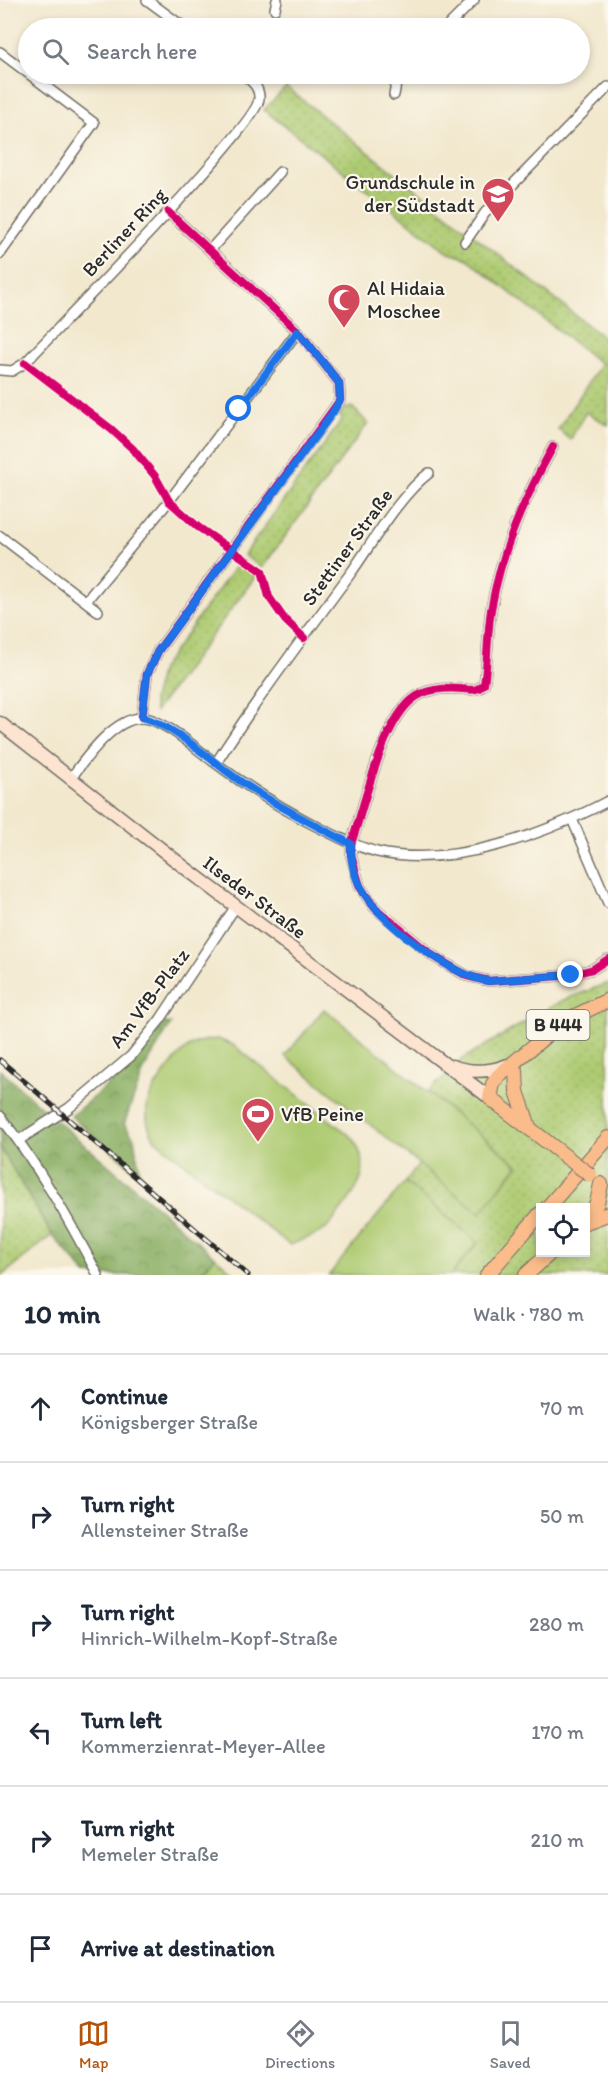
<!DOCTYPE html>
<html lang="en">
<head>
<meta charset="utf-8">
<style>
	body { margin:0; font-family:Itim,sans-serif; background:#f2f2f3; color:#1f2937 }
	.controls { position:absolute; right:18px; bottom:18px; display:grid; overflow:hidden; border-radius:0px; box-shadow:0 3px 9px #0003 }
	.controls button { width:54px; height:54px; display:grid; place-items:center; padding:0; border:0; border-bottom:2px solid #e0e1e3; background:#fff; color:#1f2937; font:30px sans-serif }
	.stop { position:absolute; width:18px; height:18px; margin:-14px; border:4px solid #1a73e8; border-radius:50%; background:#fff }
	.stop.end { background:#1a73e8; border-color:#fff; box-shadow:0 2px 6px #0008 }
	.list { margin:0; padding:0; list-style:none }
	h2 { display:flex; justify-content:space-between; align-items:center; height:78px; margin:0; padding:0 24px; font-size:26px }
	h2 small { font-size:20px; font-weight:400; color:#747a83 }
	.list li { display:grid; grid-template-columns:39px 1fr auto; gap:18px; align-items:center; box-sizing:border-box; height:108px; padding:0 24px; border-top:2px solid #e0e1e3 }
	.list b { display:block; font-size:22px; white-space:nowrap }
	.list p { margin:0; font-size:20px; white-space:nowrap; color:#747a83 }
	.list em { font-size:20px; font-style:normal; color:#747a83 }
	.icon { flex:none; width:33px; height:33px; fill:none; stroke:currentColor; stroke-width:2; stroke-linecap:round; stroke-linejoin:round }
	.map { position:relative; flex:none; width:608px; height:1275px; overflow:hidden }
	.search { position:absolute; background:#fff; box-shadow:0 3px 9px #0003; left:18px; right:18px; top:18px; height:66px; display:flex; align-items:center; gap:15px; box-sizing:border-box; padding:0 21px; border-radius:33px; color:#747a83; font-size:22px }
	.sheet { height:726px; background:#fff }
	nav { display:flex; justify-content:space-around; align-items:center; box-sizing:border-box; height:84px; border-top:2px solid #e0e1e3; background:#fff; font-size:16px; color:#747a83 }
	nav a { display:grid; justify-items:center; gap:3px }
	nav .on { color:#b45309 }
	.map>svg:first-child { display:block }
	.green { fill:url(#green-dots); stroke:#6c7b4e; stroke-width:1.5; fill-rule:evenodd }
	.forest { fill:url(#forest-crowns); stroke:#5a6d48; stroke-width:1.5 }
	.pitch { fill:#aecb72; stroke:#6c7b4e; stroke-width:1.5 }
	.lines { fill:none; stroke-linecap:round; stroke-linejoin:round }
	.street-casing { stroke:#716d64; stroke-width:12 }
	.secondary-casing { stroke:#716d64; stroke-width:15 }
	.primary-casing { stroke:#716d64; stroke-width:16 }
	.street { stroke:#fff; stroke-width:9 }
	.secondary { stroke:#fde4d1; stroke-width:12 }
	.primary { stroke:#fabc8b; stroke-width:14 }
	.rail-casing { stroke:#2b2b2b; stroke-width:5 }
	.rail { stroke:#fbf7ec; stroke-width:3; stroke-dasharray:9; stroke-linecap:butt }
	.primary-bridge-casing { stroke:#716d64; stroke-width:16; stroke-linecap:butt }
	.primary-bridge { stroke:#fabc8b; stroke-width:14 }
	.cycleway-casing { stroke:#fbf7ec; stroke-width:11 }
	.cycleway { stroke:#d6006c; stroke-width:8 }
	.route { stroke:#1a73e8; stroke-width:8 }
	.labels { text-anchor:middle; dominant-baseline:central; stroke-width:4.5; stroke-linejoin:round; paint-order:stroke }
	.shield { fill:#fbf7ec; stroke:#696865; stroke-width:1.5 }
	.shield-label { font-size:18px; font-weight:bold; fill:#2b2b2b }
	.poi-label { font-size:20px; fill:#2b2b2b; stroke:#fbf7ec; text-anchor:start }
	.street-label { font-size:20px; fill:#2b2b2b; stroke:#fbf7ec }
</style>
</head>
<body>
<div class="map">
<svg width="608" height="1275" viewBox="0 0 608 1275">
	<defs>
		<pattern id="green-dots" width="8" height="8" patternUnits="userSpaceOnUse" patternTransform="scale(1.5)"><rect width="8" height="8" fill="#aecb72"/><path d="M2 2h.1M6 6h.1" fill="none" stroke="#96ae63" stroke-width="1.8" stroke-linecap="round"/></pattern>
		<pattern id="forest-crowns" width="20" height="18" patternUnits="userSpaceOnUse" patternTransform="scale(1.5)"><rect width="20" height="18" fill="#8aaf64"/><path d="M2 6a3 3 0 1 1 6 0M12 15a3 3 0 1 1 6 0" fill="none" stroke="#718f53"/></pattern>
	</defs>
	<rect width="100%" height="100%" fill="#fbf7ec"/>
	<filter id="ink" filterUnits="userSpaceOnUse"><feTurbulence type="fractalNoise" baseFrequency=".0167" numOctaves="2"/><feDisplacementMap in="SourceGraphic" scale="12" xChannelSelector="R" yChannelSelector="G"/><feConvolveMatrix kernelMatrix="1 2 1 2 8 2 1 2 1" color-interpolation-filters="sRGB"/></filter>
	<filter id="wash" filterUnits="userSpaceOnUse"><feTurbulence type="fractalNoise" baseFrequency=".008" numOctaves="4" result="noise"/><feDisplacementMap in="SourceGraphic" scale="24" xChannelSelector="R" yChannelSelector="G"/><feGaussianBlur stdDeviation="1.35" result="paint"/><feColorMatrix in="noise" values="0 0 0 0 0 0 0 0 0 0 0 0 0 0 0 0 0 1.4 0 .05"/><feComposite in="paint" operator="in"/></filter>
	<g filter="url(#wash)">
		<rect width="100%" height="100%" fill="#f2e8ce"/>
		<path class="green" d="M286,87L608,341V425L586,412L570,440L558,429L601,364L466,258L449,253L264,110Z
			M352,407L368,423L262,568L244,555L342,420L340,415L344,409Z
			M240,560L258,573L155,712L153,700L161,669Z
			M608,983V1275H451L478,1242L405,1182L419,1164L480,1213L518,1165L428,1092L464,1058L561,1001ZM540,1208H586V1252H540Z
			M0,1147L52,1235L3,1275H0Z
			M215,1257L237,1275H199Z"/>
		<path class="forest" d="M164,1022L171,1024L145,1067L124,1124L134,1138L140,1175L71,1116L116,1078L135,1058Z
			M0,1070L50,1115L215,1257L199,1275H87L52,1235L0,1147Z"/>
		<path class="pitch" d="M324,1009L518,1165L480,1213L285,1056Z
			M218,1039L233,1045L353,1138C371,1168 362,1184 342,1209C337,1215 331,1226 324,1230C314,1237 300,1240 290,1245L155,1140C136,1109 152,1090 171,1065C179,1055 186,1046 199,1042C205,1040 212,1040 218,1039Z
			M405,1182L478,1242L451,1275H329Z"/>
	</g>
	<g filter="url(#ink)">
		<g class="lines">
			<g class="street-casing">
				<path id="street" d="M147,0L185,28
					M275,9L277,0
					M446,28L474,0
					M0,52L94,123L0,254
					M394,95L397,79L402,74
					M465,242L485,213L608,87
					M210,250L280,172
					M0,370L12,371L25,363C56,330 258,125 259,99C260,87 251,80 242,74
					M553,447C524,499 501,551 491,610C487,635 488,660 484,684C481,686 479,689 476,689C472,691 466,689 462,689C448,688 434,688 421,694C383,711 365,806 351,844V855L360,887L375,908L433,956L467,976L489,981L571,975L593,969L608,959
					M0,536L98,611
					M86,601L169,501L298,331
					M142,717L147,674L158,651L340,400L339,383L298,331L168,212
					M216,763C258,697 306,634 353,570C374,540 400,495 429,473
					M71,778C86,758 113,719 141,718C161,717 198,750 214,762C248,788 284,810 322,829C340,838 357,847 377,852C451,869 543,835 608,801
					M572,819L608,903
					M0,1116C38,1165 69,1220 98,1275
					M19,1140L69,1108L131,1056L160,1020L236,906"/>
			</g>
			<g class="secondary-casing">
				<path id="secondary" d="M0,723L184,867L490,1098
					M452,1066C471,1073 490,1072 508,1065"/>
			</g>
			<g class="primary-casing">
				<path id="primary" d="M516,1071L517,1091L529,1127
					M490,1098L493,1084L499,1075L561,1023L608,1000
					M490,1098L569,1159
					M547,1208L608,1138
					M586,1221L597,1203L601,1184
					M586,1222L608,1214
					M487,1275L540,1214
					M526,1275L551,1252"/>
			</g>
			<use href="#street" class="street"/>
			<use href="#secondary" class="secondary"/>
			<use href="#primary" class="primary"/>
			<g class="rail-casing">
				<path id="rail" d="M0,1060L248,1275"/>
			</g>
			<use href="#rail" class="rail"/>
			<g class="primary-bridge-casing">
				<path id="primary-bridge" d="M569,1159L590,1175"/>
			</g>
			<use href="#primary-bridge" class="primary-bridge"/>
			<g class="cycleway-casing">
				<path id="cycleway" d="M25,363L111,429L133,449L155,476L169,501L198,527L262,571L269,597L285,620L304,638
					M553,447C524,499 501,551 491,610C487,635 488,660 484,684C481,686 479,689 476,689C472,691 466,689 462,689C448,688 434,688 421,694C383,711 365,806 351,844V855L360,887L375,908L433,956L467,976L489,981L571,975L593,969L608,959
					M142,717L147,674L158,651L340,400L339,383L298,331L168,212"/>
			</g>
			<use href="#cycleway" class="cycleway"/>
		</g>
	</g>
	<g class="lines" filter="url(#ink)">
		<path class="route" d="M239,409L298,331L339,383L340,400L333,412L158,651L147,674L142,717C180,728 213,764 246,785C280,808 315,825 351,844C350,862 356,881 366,896C384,925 455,978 489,981L571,975"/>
	</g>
	<defs>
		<g id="school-pin" transform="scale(1.725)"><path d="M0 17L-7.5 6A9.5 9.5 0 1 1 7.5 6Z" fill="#d1495b" stroke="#fbf7ec"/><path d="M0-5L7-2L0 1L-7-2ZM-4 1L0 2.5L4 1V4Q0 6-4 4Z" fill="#fff"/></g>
		<g id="mosque-pin" transform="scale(1.725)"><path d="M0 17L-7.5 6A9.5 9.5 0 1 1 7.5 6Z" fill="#d1495b" stroke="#fbf7ec"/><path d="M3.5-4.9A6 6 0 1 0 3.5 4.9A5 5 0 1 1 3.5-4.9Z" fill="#fff"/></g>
		<g id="stadium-pin" transform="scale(1.725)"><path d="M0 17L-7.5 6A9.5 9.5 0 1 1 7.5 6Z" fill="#d1495b" stroke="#fbf7ec"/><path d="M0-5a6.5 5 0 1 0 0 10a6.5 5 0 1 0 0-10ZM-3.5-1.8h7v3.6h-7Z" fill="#fff"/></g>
	</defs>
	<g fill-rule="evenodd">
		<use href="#school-pin" x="498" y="194"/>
		<use href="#mosque-pin" x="344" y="300"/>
		<use href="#stadium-pin" x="258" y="1114"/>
	</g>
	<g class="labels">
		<rect class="shield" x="526.5" y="1010" width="63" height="30" rx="4.5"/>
		<g class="shield-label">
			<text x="558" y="1025">B 444</text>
		</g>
		<g class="poi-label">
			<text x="475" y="182" text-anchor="end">Grundschule in<tspan x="475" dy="23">der Südstadt</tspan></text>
			<text x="367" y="288">Al Hidaia<tspan x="367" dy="23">Moschee</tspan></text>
			<text x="281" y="1114">VfB Peine</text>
		</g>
		<g class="street-label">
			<text transform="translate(124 232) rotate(-47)">Berliner Ring</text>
			<text transform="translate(347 547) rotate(-54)">Stettiner Straße</text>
			<text transform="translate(255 897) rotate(37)">Ilseder Straße</text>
			<text transform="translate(149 998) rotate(-53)">Am VfB-Platz</text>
		</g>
	</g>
</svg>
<div class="controls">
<button><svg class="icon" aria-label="locate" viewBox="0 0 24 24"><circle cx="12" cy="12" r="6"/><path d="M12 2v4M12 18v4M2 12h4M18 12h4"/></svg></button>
</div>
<div class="stop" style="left:239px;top:409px"></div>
<div class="stop end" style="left:571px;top:975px"></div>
<div class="search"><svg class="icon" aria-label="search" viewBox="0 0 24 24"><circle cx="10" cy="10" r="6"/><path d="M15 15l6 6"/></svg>Search here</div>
</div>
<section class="sheet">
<h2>10 min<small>Walk · 780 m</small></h2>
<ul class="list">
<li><svg class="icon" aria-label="ahead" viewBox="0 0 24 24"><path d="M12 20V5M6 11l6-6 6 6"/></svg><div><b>Continue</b><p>Königsberger Straße</p></div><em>70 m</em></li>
<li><svg class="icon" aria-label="right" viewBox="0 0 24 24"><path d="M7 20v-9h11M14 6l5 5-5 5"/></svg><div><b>Turn right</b><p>Allensteiner Straße</p></div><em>50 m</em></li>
<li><svg class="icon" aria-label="right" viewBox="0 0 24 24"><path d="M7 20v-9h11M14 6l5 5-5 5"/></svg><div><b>Turn right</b><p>Hinrich-Wilhelm-Kopf-Straße</p></div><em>280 m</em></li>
<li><svg class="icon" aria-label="left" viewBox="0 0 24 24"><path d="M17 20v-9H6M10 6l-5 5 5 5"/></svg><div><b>Turn left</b><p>Kommerzienrat-Meyer-Allee</p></div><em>170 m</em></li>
<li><svg class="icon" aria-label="right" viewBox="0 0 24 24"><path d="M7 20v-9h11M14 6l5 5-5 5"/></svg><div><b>Turn right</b><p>Memeler Straße</p></div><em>210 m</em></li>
<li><svg class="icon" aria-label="arrive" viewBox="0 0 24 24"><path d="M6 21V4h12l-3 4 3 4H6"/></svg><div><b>Arrive at destination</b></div></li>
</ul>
</section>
<nav>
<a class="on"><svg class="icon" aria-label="map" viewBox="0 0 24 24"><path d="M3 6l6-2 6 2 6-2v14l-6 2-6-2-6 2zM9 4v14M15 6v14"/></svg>Map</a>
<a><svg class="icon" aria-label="directions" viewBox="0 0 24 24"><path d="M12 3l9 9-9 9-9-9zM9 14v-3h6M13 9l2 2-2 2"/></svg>Directions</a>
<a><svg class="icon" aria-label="saved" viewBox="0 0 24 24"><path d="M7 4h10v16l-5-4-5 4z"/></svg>Saved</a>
</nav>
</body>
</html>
